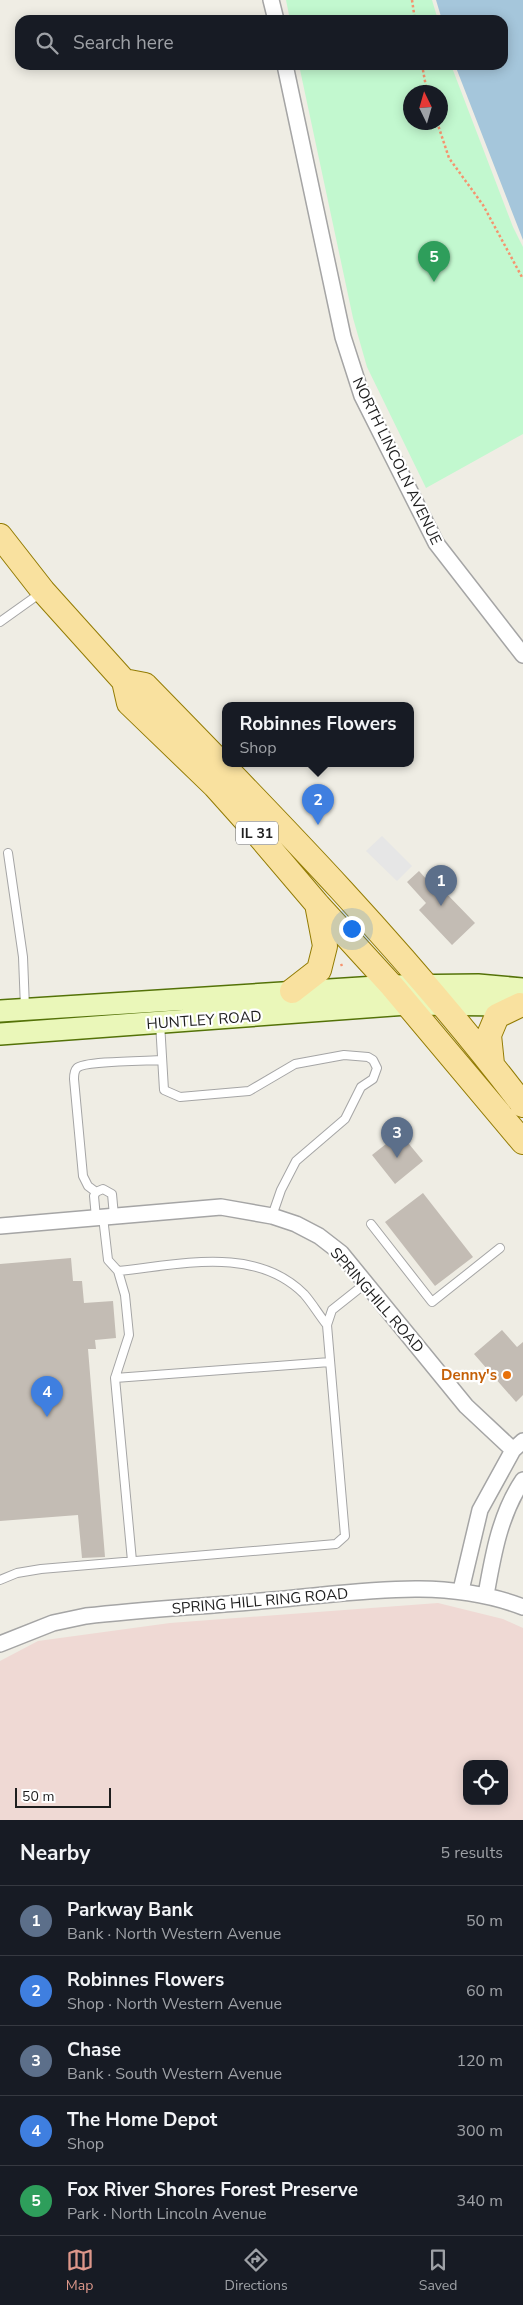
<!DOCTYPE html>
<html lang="en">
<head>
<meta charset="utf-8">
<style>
	body { margin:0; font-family:"Nunito Sans",sans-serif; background:#20242c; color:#f1f3f6 }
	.controls { position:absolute; right:15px; bottom:15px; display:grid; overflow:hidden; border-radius:10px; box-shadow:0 2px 12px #0003 }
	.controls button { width:45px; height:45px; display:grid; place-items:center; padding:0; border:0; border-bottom:1px solid #363941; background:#171b24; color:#f1f3f6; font:25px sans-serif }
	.compass { position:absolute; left:403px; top:85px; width:45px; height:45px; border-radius:50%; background:#171b24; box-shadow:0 2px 12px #0003; rotate:355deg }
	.scale { position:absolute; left:15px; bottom:12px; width:96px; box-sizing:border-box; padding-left:5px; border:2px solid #1e1e1e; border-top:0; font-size:14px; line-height:18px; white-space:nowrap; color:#1e1e1e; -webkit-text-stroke:4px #fff; paint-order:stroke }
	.you { position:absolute; left:351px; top:928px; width:18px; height:18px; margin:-12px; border:4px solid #fff; border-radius:50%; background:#1a73e8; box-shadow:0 0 0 8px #1a73e833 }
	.badge { display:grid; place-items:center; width:32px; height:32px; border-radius:50%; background:#dd978a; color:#fff; font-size:16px; font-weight:700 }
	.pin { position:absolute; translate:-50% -41px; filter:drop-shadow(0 1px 2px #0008) }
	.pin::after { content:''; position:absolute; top:26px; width:18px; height:15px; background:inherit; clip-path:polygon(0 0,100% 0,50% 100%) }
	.popup { position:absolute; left:222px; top:702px; width:192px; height:65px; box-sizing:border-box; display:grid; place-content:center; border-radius:10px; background:#171b24; filter:drop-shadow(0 1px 4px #0005); font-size:16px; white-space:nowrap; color:#9ea1a6 }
	.popup b { font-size:19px; color:#f1f3f6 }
	.popup::after { content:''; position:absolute; left:50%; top:100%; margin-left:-10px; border:10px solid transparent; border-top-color:#171b24 }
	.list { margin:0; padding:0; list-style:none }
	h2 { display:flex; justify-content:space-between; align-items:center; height:65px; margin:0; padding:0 20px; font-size:21px }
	h2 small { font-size:16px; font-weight:400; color:#9ea1a6 }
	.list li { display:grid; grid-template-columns:32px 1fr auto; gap:15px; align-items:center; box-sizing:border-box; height:70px; padding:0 20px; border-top:1px solid #363941 }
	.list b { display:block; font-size:19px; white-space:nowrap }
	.list p { margin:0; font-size:16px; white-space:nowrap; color:#9ea1a6 }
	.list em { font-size:16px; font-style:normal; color:#9ea1a6 }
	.icon { flex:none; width:28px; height:28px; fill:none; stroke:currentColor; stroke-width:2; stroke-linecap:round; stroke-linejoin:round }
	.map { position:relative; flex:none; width:523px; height:1820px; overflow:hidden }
	.search { position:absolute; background:#171b24; box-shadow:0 2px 12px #0003; left:15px; right:15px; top:15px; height:55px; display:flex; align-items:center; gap:12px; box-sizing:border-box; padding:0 18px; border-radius:15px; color:#9ea1a6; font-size:19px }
	.sheet { height:415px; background:#171b24 }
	nav { display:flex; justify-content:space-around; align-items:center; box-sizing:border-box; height:70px; border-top:1px solid #363941; background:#171b24; font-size:14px; color:#9ea1a6 }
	nav a { display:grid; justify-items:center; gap:2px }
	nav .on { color:#dd978a }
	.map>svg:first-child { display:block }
	.commercial { fill:#efd9d4; fill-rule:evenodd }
	.park { fill:#c2f8cf; fill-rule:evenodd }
	.parking { fill:#e6e6e6 }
	.water { fill:#a5c6db }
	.building { fill:#c3bcb4 }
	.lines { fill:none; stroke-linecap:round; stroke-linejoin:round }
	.lane-casing { stroke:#a5a5a5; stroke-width:10 }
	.street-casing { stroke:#a5a5a5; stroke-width:18 }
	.secondary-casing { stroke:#547208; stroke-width:24 }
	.primary-casing { stroke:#937c04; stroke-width:26 }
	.path { stroke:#f5936e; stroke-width:2.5; stroke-dasharray:2.5 2.5; stroke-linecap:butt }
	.lane { stroke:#fff; stroke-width:8 }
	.street { stroke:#fff; stroke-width:15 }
	.secondary { stroke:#eaf7b9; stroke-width:21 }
	.primary { stroke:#f9e19f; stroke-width:24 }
	.food-dot { fill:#e8710a; stroke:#fff; stroke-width:2 }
	.labels { text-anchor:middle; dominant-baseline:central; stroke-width:4.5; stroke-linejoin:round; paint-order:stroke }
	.shield { fill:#fff; stroke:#626262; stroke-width:1 }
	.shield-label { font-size:14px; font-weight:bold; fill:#1e1e1e }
	.street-label { font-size:15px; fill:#1e1e1e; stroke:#fff }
	.food-label { font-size:15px; font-weight:bold; fill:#c56008; stroke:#fff; text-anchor:end }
</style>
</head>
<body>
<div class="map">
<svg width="523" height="1820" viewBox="0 0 523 1820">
	<rect width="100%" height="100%" fill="#efede4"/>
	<path class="commercial" d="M438,1603L503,1619L523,1628V1820H0V1661L38,1641L170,1623ZM467,1764H504V1801H467Z"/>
	<path class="park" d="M286,0H432L438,20H290Z
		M299,65H451L513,227L523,247V434L426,488L367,367L353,318ZM410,92H440V122H410Z"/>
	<path class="parking" d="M382,836L412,866L397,881L366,851Z"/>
	<path class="water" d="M436,0H523V240L455,65H503V20H442Z"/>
	<path class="building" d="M419,871L438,892L442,889L475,923L452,945L419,910L426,903L407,882Z
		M400,1133L423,1161L395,1184L372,1155Z
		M423,1193L473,1257L435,1286L385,1222Z
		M71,1258L73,1281H82L84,1303L113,1301L116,1338L95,1340L96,1349H88L105,1557L82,1558L78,1515L0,1521V1264Z
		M502,1330L517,1347L523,1342V1395L516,1402L474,1354Z"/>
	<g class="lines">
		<g class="lane-casing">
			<path id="lane" d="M0,622L42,592
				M8,853L23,957L25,1008
				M160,1023L164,1090L180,1097L249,1091L295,1064L344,1055L368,1057L373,1060L377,1068L373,1079L361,1087L345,1119L296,1161L281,1190L272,1216
				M96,1192L88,1186L83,1176L74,1079C74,1075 74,1071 77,1068C84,1061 149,1061 162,1060
				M103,1217L108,1260L118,1271C179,1265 255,1245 304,1294C312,1303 319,1315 327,1325
				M96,1218L94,1196L96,1192L103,1189L112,1194L114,1216
				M371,1224L432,1302L500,1248
				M118,1271L125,1295L129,1335L115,1378L132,1561
				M115,1378L330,1362
				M0,1580L17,1573L41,1569L336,1544L345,1536L327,1325L332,1310L366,1283"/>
		</g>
		<g class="street-casing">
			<path id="street" d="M271,0L276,20
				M285,65L343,337L362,396L436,543L523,655
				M0,1226L221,1207L272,1216L296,1224L319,1236L341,1253L466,1406L513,1450
				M461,1590L480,1510L513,1450L523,1441
				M486,1595C493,1555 500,1514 523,1480
				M0,1644L53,1623L86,1616C148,1609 210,1606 272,1600C355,1593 442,1576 523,1607"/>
		</g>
		<g class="secondary-casing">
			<path id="secondary" d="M0,1011L392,986L478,985L523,989
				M0,1034L407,1004L523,1005"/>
		</g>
		<g class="primary-casing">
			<path id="primary" d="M0,536L43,591L124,681L129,703L215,786L249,824L317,904L392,986L523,1142
				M124,681L145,685C276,819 410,956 523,1105
				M292,991L319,970L325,946L317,904
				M492,1064L489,1035L497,1016L520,1005"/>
		</g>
		<path class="path" d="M412,0L415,20
			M422,65L427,92
			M437,122L449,158L483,205L523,279
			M341,964L342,966"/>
		<use href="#lane" class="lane"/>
		<use href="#street" class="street"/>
		<use href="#secondary" class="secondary"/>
		<use href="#primary" class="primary"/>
	</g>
	<circle class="food-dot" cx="507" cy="1375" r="5"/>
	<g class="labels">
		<rect class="shield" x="236" y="821.5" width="42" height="23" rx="4"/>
		<g class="shield-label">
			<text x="257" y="833">IL 31</text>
		</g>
		<g class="street-label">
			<text transform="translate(397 461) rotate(64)">NORTH LINCOLN AVENUE</text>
			<text transform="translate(204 1020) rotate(-4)">HUNTLEY ROAD</text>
			<text transform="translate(377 1300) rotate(49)">SPRINGHILL ROAD</text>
			<text transform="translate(260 1601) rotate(-5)">SPRING HILL RING ROAD</text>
		</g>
		<g class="food-label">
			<text x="497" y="1375">Denny's</text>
		</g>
	</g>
</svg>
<div class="controls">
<button><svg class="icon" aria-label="locate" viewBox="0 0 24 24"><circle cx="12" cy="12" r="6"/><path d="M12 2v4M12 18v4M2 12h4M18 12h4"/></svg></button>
</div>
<svg class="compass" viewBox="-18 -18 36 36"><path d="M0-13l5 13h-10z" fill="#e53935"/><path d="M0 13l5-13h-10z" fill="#9ea1a6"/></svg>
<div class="scale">50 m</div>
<div class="you"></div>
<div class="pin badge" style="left:441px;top:906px;background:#5c6f8a">1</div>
<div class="pin badge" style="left:318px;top:825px;background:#3f7fe0">2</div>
<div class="popup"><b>Robinnes Flowers</b>Shop</div>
<div class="pin badge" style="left:397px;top:1158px;background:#5c6f8a">3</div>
<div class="pin badge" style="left:47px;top:1417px;background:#3f7fe0">4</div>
<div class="pin badge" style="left:434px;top:282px;background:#2e9e5b">5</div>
<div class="search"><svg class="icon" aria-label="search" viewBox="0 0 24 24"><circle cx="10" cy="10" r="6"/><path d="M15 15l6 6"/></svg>Search here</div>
</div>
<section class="sheet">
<h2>Nearby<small>5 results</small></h2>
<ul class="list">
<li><span class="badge" style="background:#5c6f8a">1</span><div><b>Parkway Bank</b><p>Bank · North Western Avenue</p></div><em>50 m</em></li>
<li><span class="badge" style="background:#3f7fe0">2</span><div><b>Robinnes Flowers</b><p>Shop · North Western Avenue</p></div><em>60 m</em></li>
<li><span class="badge" style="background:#5c6f8a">3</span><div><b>Chase</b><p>Bank · South Western Avenue</p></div><em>120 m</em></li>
<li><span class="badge" style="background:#3f7fe0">4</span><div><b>The Home Depot</b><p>Shop</p></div><em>300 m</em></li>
<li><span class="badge" style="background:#2e9e5b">5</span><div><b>Fox River Shores Forest Preserve</b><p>Park · North Lincoln Avenue</p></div><em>340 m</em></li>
</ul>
</section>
<nav>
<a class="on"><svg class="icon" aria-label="map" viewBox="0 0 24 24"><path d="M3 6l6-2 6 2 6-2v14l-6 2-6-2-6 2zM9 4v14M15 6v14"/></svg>Map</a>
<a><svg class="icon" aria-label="directions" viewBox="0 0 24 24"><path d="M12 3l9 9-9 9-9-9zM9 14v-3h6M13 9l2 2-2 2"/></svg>Directions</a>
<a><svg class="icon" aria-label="saved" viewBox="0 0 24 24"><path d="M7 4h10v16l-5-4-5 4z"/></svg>Saved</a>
</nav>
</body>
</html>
